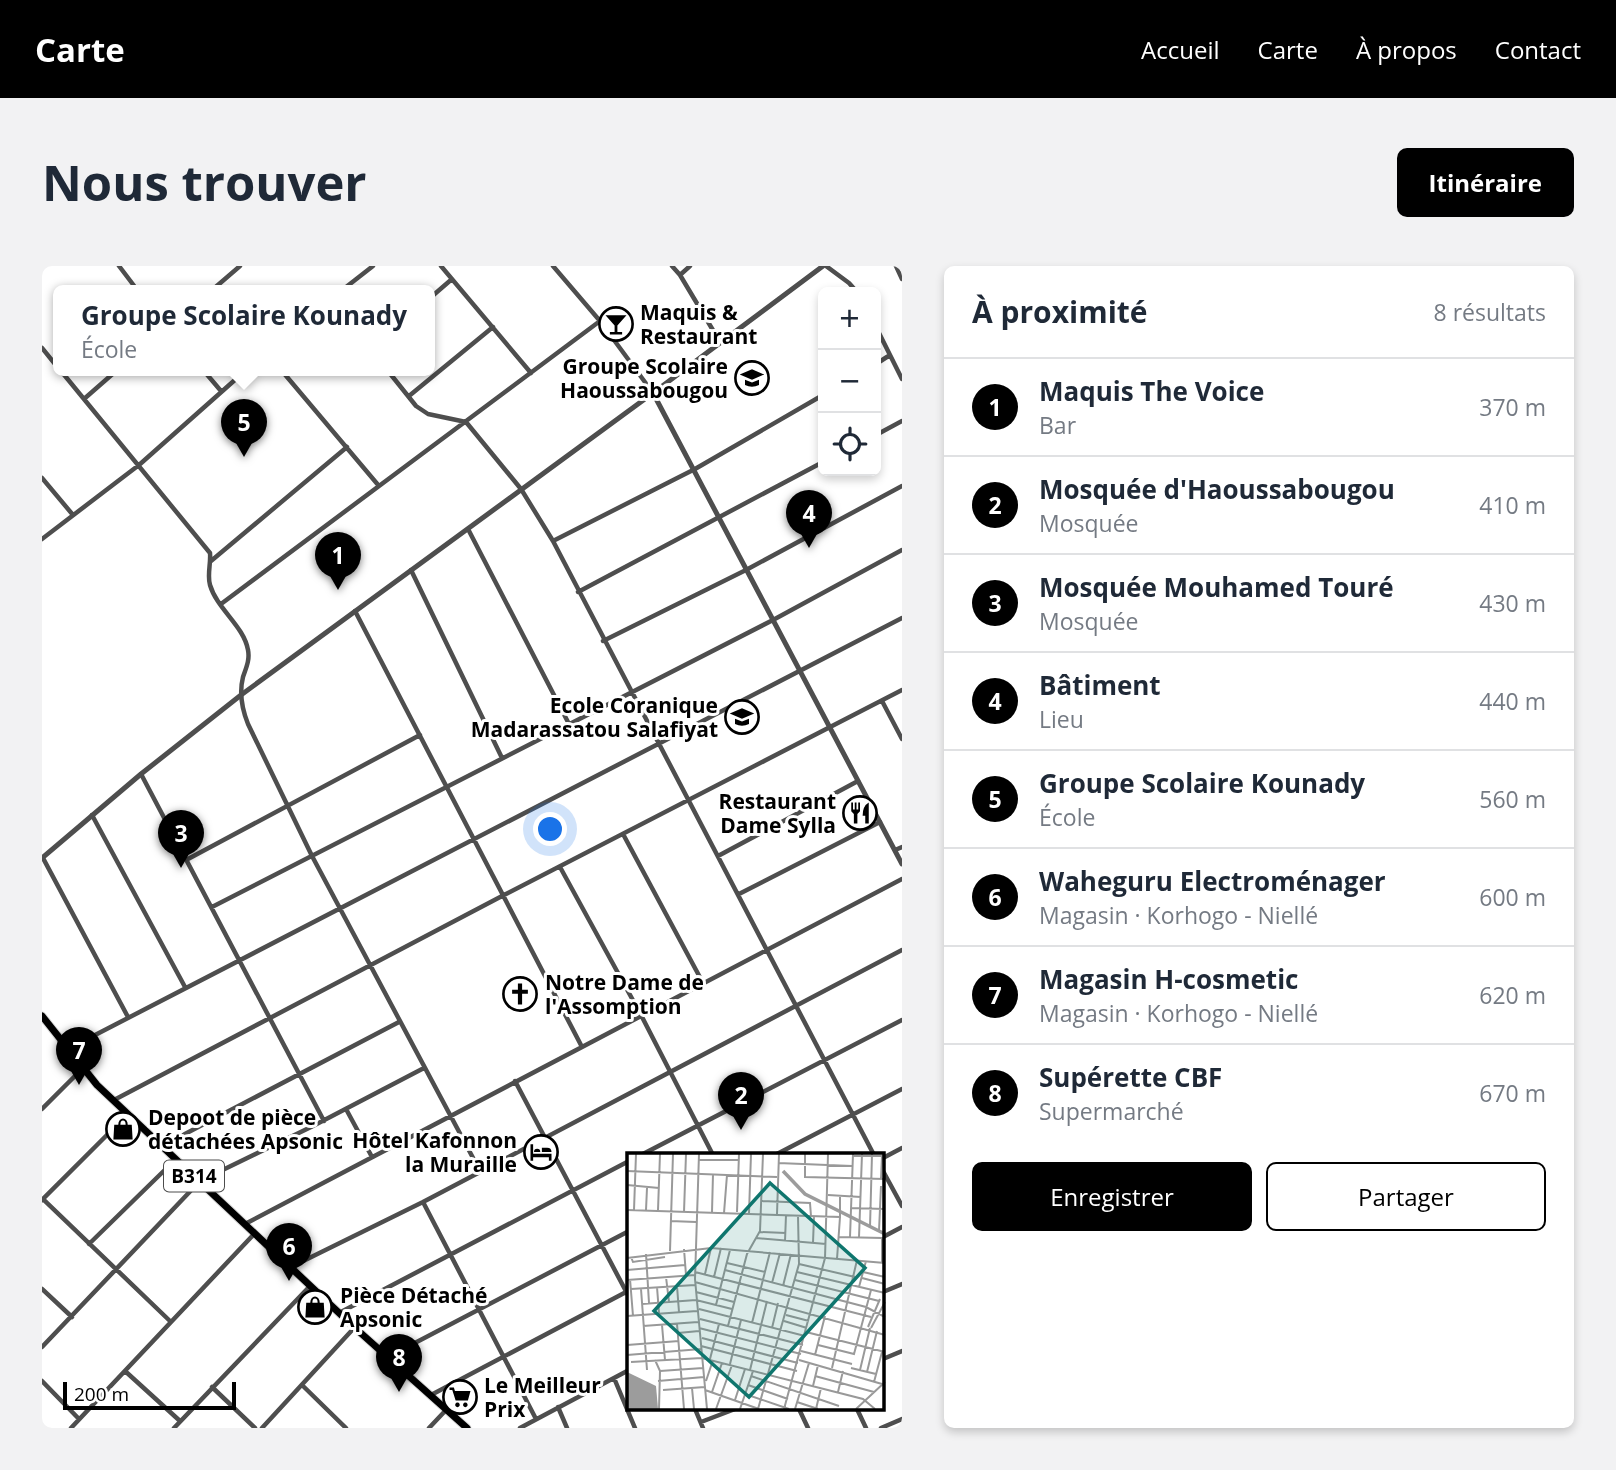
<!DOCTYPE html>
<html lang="fr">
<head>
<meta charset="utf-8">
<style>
	body { margin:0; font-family:"Open Sans",sans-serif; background:#f2f2f3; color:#1f2937 }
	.controls { position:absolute; right:21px; top:21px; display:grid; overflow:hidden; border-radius:10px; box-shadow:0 4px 10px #0003 }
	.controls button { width:63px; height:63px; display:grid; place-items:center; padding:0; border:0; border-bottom:2px solid #e0e1e3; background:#fff; color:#1f2937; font:35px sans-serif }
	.scale { position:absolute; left:21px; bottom:18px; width:173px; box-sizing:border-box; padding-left:7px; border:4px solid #000; border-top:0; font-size:19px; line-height:24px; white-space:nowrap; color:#000; -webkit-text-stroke:5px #fff; paint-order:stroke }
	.you { position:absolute; left:509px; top:564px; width:24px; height:24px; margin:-18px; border:5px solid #fff; border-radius:50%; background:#1a73e8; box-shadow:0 0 0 10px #1a73e833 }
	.badge { display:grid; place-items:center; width:46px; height:46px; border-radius:50%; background:#000; color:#fff; font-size:23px; font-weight:700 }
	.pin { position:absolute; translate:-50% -58px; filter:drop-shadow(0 2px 4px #0008) }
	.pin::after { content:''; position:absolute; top:37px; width:24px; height:21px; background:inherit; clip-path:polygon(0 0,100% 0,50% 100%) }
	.popup { position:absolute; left:11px; top:19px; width:382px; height:91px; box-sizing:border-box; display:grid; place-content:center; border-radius:10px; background:#fff; filter:drop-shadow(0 2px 5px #0005); font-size:23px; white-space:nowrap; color:#747a83 }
	.popup b { font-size:26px; color:#1f2937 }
	.popup::after { content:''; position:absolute; left:50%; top:100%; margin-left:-14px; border:14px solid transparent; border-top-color:#fff }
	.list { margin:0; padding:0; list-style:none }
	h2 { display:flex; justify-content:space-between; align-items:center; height:91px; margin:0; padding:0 28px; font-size:30px }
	h2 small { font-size:23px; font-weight:400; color:#747a83 }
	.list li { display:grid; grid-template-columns:46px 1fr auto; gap:21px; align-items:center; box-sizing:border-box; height:98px; padding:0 28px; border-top:2px solid #e0e1e3 }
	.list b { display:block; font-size:26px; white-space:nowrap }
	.list p { margin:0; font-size:23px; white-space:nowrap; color:#747a83 }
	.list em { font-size:23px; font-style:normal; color:#747a83 }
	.actions { display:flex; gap:14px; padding:21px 28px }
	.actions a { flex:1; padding:16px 0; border:2px solid #000; border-radius:10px; text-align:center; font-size:24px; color:#000 }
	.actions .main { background:#000; color:#fff }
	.icon { flex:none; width:38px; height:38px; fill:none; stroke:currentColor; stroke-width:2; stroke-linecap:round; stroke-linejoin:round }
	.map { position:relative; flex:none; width:860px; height:1162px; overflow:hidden; border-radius:10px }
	header { display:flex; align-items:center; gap:42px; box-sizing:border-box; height:98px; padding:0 35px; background:#000; color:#fff }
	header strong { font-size:33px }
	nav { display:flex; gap:38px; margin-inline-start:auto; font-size:24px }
	.intro { display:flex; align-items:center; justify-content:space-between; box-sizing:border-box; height:168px; padding:0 42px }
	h1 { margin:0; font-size:49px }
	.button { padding:18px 32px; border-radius:10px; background:#000; color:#fff; font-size:24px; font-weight:700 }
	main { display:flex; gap:42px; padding:0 42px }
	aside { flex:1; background:#fff; border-radius:10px; box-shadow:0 4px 10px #0003 }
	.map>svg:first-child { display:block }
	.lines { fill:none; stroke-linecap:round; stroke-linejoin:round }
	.primary-casing { stroke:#dbdbdb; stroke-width:9 }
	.minor { stroke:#4e4e4e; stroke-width:4.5 }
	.tertiary { stroke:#4e4e4e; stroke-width:5 }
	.primary { stroke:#000; stroke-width:7 }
	.labels { text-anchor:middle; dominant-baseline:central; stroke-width:6; stroke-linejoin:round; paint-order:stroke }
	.shield { fill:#fff; stroke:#4c4c4c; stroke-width:2 }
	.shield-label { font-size:19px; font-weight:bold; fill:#000 }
	.poi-label { font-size:21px; font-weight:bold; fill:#000; stroke:#fff; text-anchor:start }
	.inset-river { fill:none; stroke:#9c9c9c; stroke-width:3.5 }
	.inset-road { fill:none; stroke:#999; stroke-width:2 }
	.view { fill:#0f766e; fill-opacity:0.15; stroke:#0f766e; stroke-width:3.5 }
	.inset-edge { fill:none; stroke:#000; stroke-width:3.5 }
</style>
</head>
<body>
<header>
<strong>Carte</strong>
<nav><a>Accueil</a><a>Carte</a><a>À propos</a><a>Contact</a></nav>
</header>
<div class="intro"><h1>Nous trouver</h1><a class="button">Itinéraire</a></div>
<main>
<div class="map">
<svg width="860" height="1162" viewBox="0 0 860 1162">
	<rect width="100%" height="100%" fill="#fff"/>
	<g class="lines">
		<g class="primary-casing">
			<path id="primary" d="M0,750L55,819L312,1061L425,1162"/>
		</g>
		<path class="minor" d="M77,0L96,25
			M399,0L489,107
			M511,0L558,55L611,127
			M630,0L638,9L678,76
			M784,0L807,17L815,26
			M854,0L860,13
			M638,9L648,0
			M169,25L198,0
			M299,25L331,0
			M388,32L410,13
			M834,61L860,113
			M0,82L17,103
			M834,98L848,89
			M19,105L168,287C169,298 165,309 168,319C175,343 202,360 206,384C208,394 204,402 201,411C197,427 200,443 206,458L270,590L438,905
			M162,105L179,125
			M240,105L337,220
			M346,105L374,140L386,148L424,156L479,223L511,275L832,889
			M367,130L451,61
			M42,133L74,105
			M834,169L860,155
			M0,212L31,249
			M426,263L527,458
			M0,273L97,199L203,105
			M511,275L653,203L781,129
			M169,295L305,181
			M369,304L460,492
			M536,326L781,196
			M179,338L558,55
			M313,345L540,781
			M561,375L704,304L860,220
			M840,435L860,473
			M99,508L282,855
			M50,549L143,721
			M581,568L661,717
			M853,584L860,581
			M676,590L816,515
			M1,592L86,751
			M146,593L378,469
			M518,601L599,749L671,889
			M697,628L838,556
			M170,641L731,354L860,284
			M26,783L860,352
			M473,815L587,1031
			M72,834L462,629L860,424
			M0,843L41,802
			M304,843L330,891
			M120,880L357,756
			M599,889L860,754
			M733,889L860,823
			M841,892L860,882
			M841,905L860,940
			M1,933L129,1056
			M0,934L86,848
			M381,936L494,1153
			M203,958L860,613
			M841,971L860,961
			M47,978L134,893
			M249,1001L381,936L860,684
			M0,1023L30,1051
			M841,1026L860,1018
			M297,1047L587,895
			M0,1081L158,915L269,861L382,802
			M346,1091L587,965
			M841,1093L860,1085
			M83,1105L138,1155
			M572,1112L593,1162
			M0,1115L37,1153
			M260,1119L304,1162
			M170,1121L213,1162
			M389,1129L586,1025
			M516,1141L525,1162
			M653,1143L661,1162
			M757,1143L766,1162
			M815,1143L824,1162
			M659,1156L693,1143
			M29,1162L213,967
			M132,1162L268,1020
			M220,1162L312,1062
			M387,1162L404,1144
			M478,1162L587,1104
			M839,1162L860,1153"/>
		<path class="tertiary" d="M611,127L860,598
			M0,592L99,508L199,429L611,127L781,0"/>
		<use href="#primary" class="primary"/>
	</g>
	<defs>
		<g id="bar-ring" transform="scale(1.75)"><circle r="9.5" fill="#fff" stroke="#000" stroke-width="1.5"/><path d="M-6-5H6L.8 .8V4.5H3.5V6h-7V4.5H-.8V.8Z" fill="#000"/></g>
		<g id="school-ring" transform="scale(1.75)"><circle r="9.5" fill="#fff" stroke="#000" stroke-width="1.5"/><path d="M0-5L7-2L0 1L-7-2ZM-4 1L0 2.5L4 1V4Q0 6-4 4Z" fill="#000"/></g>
		<g id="restaurant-ring" transform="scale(1.75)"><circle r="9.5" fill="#fff" stroke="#000" stroke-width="1.5"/><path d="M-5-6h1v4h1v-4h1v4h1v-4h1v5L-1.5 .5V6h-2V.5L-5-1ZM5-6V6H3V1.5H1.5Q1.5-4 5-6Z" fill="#000"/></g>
		<g id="church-ring" transform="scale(1.75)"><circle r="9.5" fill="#fff" stroke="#000" stroke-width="1.5"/><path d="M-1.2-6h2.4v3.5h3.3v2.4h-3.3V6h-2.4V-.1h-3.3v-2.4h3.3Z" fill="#000"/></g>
		<g id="shop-ring" transform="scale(1.75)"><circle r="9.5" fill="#fff" stroke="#000" stroke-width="1.5"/><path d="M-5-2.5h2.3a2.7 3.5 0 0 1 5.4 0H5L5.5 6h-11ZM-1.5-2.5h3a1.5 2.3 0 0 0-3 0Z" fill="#000"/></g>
		<g id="hotel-ring" transform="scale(1.75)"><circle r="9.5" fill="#fff" stroke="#000" stroke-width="1.5"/><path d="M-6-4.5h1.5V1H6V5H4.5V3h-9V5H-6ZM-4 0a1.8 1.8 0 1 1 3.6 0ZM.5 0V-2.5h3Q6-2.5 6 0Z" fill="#000"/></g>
		<g id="supermarket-ring" transform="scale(1.75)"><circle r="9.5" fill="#fff" stroke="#000" stroke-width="1.5"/><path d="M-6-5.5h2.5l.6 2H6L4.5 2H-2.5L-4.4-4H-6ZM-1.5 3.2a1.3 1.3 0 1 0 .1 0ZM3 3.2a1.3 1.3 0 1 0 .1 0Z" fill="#000"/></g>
	</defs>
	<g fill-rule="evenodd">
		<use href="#bar-ring" x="574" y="58"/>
		<use href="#school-ring" x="710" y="112"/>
		<use href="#school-ring" x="700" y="451"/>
		<use href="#restaurant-ring" x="818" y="547"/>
		<use href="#church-ring" x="478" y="728"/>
		<use href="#shop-ring" x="81" y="863"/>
		<use href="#hotel-ring" x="499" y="886"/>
		<use href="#shop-ring" x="273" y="1041"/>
		<use href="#supermarket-ring" x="418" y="1131"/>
	</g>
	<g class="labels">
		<rect class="shield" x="122" y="894.5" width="60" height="31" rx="5"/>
		<g class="shield-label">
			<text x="152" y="910">B314</text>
		</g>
		<g class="poi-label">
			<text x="598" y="46">Maquis &amp;<tspan x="598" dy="24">Restaurant</tspan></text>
			<text x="686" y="100" text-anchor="end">Groupe Scolaire<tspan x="686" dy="24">Haoussabougou</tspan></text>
			<text x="676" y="439" text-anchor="end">Ecole Coranique<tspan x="676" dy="24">Madarassatou Salafiyat</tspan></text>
			<text x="794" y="535" text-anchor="end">Restaurant<tspan x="794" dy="24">Dame Sylla</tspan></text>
			<text x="503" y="716">Notre Dame de<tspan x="503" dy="24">l'Assomption</tspan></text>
			<text x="106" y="851">Depoot de pièce<tspan x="106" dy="24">détachées Apsonic</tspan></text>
			<text x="475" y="874" text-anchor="end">Hôtel Kafonnon<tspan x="475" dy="24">la Muraille</tspan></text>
			<text x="298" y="1029">Pièce Détaché<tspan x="298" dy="24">Apsonic</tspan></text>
			<text x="442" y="1119">Le Meilleur<tspan x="442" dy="24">Prix</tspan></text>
		</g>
	</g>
	<g transform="translate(585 887)">
		<rect width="257" height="257" fill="#fff"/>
		<path d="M0,219L29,233L31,256H0Z" fill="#9c9c9c"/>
		<path class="inset-river" d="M156,18L178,41L258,81"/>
		<path class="inset-road" d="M72,1L68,126L80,256M178,1V24L258,26M226,3H258M72,7H112M151,10L225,13M0,18L150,24M254,26L255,3M0,32L32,35M201,42L234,44M134,48L183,50L184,63M224,55L258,56M0,57L213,64L210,106M7,57L9,1M19,57L20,35M31,57L33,1M57,59L59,1M85,59L86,21M110,59L112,1M97,60L100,22M122,60L124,1M150,61L152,1M213,65V43M43,68L69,69M243,74L245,1M252,78L254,33M133,79L159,80M212,84L255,85V110M223,84L226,1M232,84L235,1M129,85L199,91M158,88L159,62M186,90L187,63M57,96L59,122M43,98L46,1M19,101L22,150M4,104L6,109L38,104M0,105L84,95L258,110M100,110L138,119M172,111L228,124M0,117L58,112M98,117L239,154L258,164M68,119L244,164M170,119L258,140M236,119L258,124M78,121L84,95M39,124L42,149M87,124L94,95M235,125L258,131M3,126L6,163M0,127L68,122M168,127L252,148M68,129L258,182M145,130L153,100M50,133L52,159M156,133L164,101M30,134L32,160M232,134L239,108M4,136L68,132M14,136L20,217M69,139L107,149M15,151L69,147L105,156M89,152L103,97M72,156L178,183M159,162L182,168M0,163L70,158M73,166L176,192M157,168L180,175M125,170L143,99M50,171L57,256M35,172L38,207M16,173L71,169M101,173L120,101L133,78L136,1M241,174L253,146M72,175L174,201M145,175L151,150M244,175L258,149M179,179L258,199M51,180L72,178M75,185L171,210M0,192L52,188M191,192L227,201L244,137M74,193L170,218M174,198L225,211M0,202L74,196M188,202L198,163M83,206L92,171M28,207L33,218L32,256M172,207L255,231M4,209L75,205L236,246L248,256M103,211L114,167M205,215L230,107M224,215L249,221M123,217L140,148M233,217L243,175M33,218L76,215M240,219L250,178M124,223L212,253M188,223L247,239M31,228L77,224M79,228L86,207M247,229L255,199M121,232L161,246M186,233L191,212M65,235L67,256M36,237L78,234M78,237L132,256M85,239L95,210M211,239L216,218M118,241L162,256M108,247L118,216M170,249L191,256M89,256L105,212M113,256L126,218M131,256L172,111L171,63M157,256L198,105L201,1M168,256L182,210M189,256L194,235M229,256L258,229"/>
		<path class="view" d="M143,30L238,115L122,244L27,158Z"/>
		<rect width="257" height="257" class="inset-edge"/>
	</g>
</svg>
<div class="controls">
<button>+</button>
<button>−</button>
<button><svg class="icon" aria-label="locate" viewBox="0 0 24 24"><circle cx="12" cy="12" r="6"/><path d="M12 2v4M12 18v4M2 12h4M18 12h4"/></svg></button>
</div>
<div class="scale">200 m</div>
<div class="you"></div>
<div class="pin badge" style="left:296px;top:324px">1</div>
<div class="pin badge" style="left:699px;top:864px">2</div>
<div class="pin badge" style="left:139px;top:602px">3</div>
<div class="pin badge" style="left:767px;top:282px">4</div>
<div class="pin badge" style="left:202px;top:191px">5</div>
<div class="popup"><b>Groupe Scolaire Kounady</b>École</div>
<div class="pin badge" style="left:247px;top:1015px">6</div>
<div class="pin badge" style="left:37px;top:819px">7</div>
<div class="pin badge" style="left:357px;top:1126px">8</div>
</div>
<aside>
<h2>À proximité<small>8 résultats</small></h2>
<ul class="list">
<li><span class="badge">1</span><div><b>Maquis The Voice</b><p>Bar</p></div><em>370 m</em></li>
<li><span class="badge">2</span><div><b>Mosquée d'Haoussabougou</b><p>Mosquée</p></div><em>410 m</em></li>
<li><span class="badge">3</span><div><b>Mosquée Mouhamed Touré</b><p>Mosquée</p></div><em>430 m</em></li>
<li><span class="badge">4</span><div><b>Bâtiment</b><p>Lieu</p></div><em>440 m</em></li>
<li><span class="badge">5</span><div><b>Groupe Scolaire Kounady</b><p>École</p></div><em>560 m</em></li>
<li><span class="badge">6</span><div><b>Waheguru Electroménager</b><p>Magasin · Korhogo - Niellé</p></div><em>600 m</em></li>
<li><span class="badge">7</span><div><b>Magasin H-cosmetic</b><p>Magasin · Korhogo - Niellé</p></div><em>620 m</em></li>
<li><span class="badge">8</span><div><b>Supérette CBF</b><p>Supermarché</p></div><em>670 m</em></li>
</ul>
<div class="actions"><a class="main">Enregistrer</a><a>Partager</a></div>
</aside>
</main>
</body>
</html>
